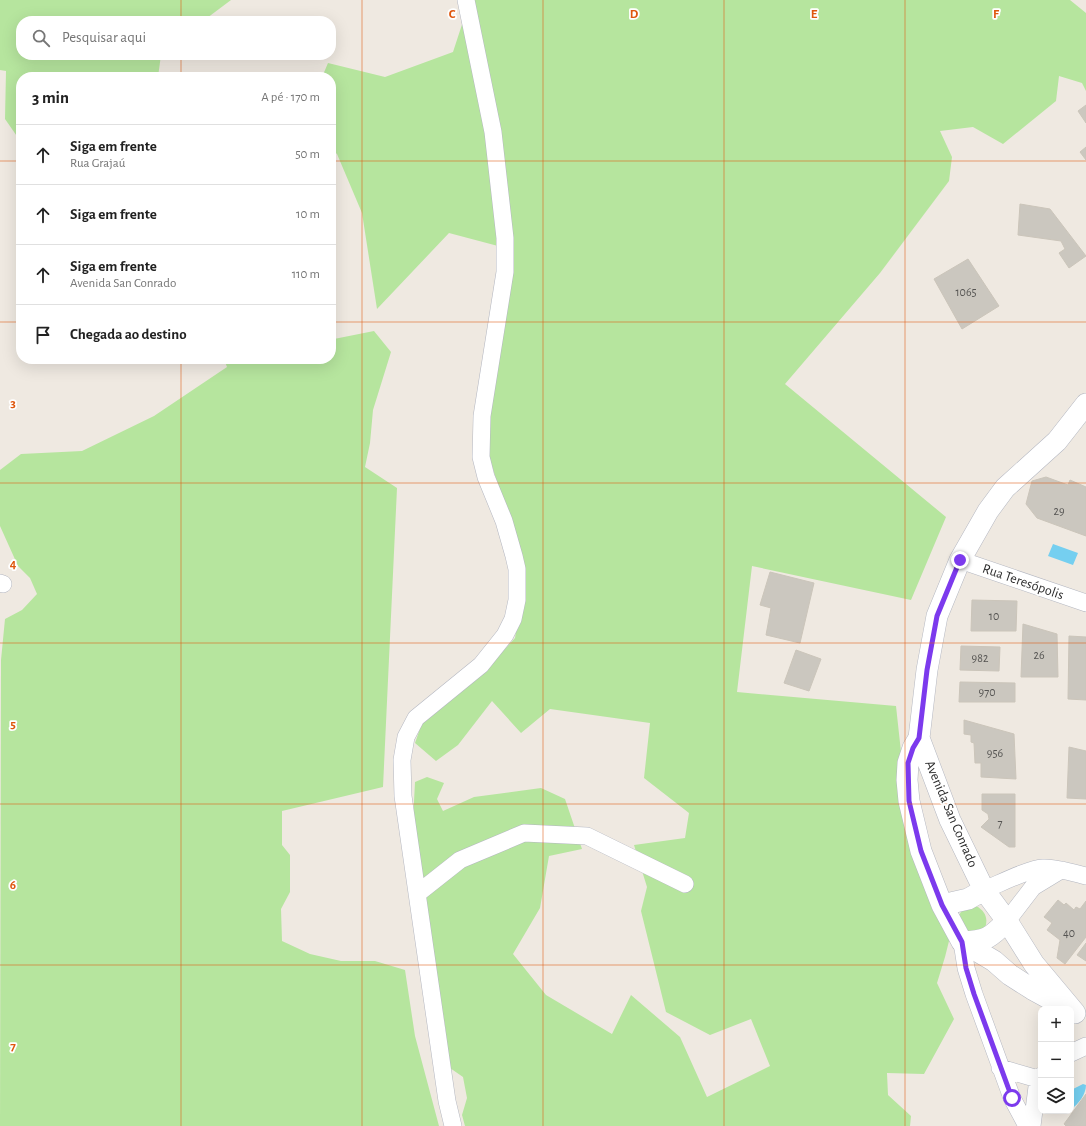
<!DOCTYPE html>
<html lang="pt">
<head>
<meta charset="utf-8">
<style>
	body { margin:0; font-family:"Alegreya Sans",sans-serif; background:#f2f2f2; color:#222 }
	.controls { position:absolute; right:12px; bottom:12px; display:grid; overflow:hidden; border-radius:8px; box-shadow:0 4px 16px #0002 }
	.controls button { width:36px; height:36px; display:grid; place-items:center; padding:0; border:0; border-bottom:1px solid #e0e0e0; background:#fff; color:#222; font:20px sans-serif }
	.stop { position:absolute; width:12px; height:12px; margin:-9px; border:3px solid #7c3aed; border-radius:50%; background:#fff }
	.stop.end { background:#7c3aed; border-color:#fff; box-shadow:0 1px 4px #0008 }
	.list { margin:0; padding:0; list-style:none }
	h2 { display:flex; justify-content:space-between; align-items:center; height:52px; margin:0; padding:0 16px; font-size:17px }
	h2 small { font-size:13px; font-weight:400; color:#767676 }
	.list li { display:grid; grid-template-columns:26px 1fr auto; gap:12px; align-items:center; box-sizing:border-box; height:60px; padding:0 16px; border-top:1px solid #e0e0e0 }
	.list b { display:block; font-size:15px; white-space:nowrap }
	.list p { margin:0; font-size:13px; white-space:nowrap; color:#767676 }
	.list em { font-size:13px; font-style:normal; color:#767676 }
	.icon { flex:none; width:22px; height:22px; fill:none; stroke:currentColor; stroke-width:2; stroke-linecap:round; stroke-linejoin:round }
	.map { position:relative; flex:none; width:1086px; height:1126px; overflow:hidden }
	.search { position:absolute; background:#fff; box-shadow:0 4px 16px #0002; left:16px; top:16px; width:320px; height:44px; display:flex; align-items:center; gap:10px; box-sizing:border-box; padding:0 14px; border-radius:16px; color:#767676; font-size:15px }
	.panel { position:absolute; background:#fff; box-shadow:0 4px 16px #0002; left:16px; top:72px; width:320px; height:292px; border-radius:16px }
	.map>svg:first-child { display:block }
	.green { fill:#b6e59e }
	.water { fill:#75cff0 }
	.building { fill:#cbc7bf; stroke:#cbc5ba }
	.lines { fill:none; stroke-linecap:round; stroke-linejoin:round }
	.minor-casing { stroke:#b4b7c1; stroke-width:18 }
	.tertiary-casing { stroke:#b4b7c1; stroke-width:22 }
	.minor { stroke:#fff; stroke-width:17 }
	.tertiary { stroke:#fff; stroke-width:21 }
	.route { stroke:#7c3aed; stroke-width:5 }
	.grid { fill:none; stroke:#df570e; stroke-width:1; stroke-opacity:0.55 }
	.labels { text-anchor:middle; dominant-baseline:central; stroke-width:3.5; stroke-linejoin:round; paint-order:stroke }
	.number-label { font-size:12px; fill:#555452 }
	.street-label { font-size:14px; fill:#2e2e2e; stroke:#fff }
	.grid-label { font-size:13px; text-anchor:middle; font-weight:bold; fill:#df570e; stroke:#fff; stroke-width:3.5; stroke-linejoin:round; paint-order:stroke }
</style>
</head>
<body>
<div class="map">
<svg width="1086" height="1126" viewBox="0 0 1086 1126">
	<rect width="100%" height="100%" fill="#efe9e1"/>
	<path class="green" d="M0,0H231L203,21H21V55H161L158,77H21V142L5,119L6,71L0,70Z
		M470,0H1070L1086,13V91L1082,83L1059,76L1056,101L1003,144L973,127L940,131L952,157L949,181L880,273L785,384L946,517L911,600L752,566L737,692L896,706L906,798L953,925L945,957L937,983L954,1019L924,1074L887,1073L888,1095L911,1116L910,1126H465L462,1115L467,1098L463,1077L450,1068L445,1026L431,943L413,821L415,782L427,777L444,783L437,799L443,811L474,797L541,788L565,799L582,849L549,856L540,908L513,954L546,995L612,1034L631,995L680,1037L707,1097L770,1066L751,1019L710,1035L666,1012L641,911L647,887L634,845L685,838L689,813L644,778L650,723L550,709L521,733L492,701L458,745L436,761L415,743L422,723L482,674L515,638L525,576L487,449L498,246L449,233L377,309L362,213L337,154L331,149V77H322L328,63L385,77L453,52Z
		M374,331L391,352L373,410L370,443L365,467L397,488L383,787L282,811V845L290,855V892L281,909L282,941L310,954L341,961H375L405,970L415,1036L439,1126H0L1,660L5,619L22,610L37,594L30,578L18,566L0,526V470L21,454L82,451L154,416L227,367L224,359H331V339H334Z
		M976,906C986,911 989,920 984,930L967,934L957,919L962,910Z"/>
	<path class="water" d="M1053,544L1078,553L1073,565L1048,556Z
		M1083,1084L1086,1085C1086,1094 1079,1104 1071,1109V1090Z"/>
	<path class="building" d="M1086,105V123L1078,111Z
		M1086,147V160L1080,152Z
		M1020,204L1050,209L1086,256L1069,268L1059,253L1065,249L1061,241L1018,235Z
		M968,259L999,306L962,329L934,279Z
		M1046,477L1068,485L1070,480L1086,487V536L1037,518L1026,504L1032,481Z
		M770,572L814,583L800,643L766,635L771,608L760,605Z
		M972,600L1017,601L1016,631H971Z
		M1023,624L1057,634L1058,677H1021Z
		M1069,636L1086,637V700L1068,699Z
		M961,646L1000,647L999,671L960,670Z
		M796,650L821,659L809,691L784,683Z
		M960,682L1015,683V702H959Z
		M964,720L1014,734L1016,779L981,777V763H975L974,743L971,742V735L964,734Z
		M1069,747L1086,751V799L1067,798Z
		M982,794H1015V847H1009L981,827L989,819L988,814L982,810Z
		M1058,900L1064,905L1066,903L1074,910L1076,907L1080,909L1086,901V937L1065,964L1057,958L1060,940L1047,930L1052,923L1044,917Z
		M1086,943V961L1077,955Z
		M1086,1094V1126H1066L1064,1124Z"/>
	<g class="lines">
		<g class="minor-casing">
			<path id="minor" d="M960,560L1086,603
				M0,583L3,584
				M984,890C999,884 1028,869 1043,868C1055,867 1074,873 1086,876
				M417,894L460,860L524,833L587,836L685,884
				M1007,921L1033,887L1061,870
				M962,942L966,968L974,994L1012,1098L1027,1126
				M1071,1053L1086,1046
				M1000,1068L1038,1079
				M453,1126L447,1101L403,796L402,760L406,737L416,718L481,665L505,635L513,619L517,600V569L514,556L504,521L486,477L481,457L482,416L505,272V238L493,132L466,0
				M1032,1126L1038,1079L1041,1076"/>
		</g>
		<g class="tertiary-casing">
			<path id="tertiary" d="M919,738L950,820L984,890L1007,921L1034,964L1075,1013
				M942,905L968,899L984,890
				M962,942L942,905L921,851L909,801L907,780L908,763L913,748L919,738L927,670L937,616L960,560L988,511L1005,488L1057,441L1086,404
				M962,942L994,961L1010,975L1032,989L1063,1006
				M962,942C987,941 990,938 1007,921"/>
		</g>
		<use href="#minor" class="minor"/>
		<use href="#tertiary" class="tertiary"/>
	</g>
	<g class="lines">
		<path class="route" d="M960,560L937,616L927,670L919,738L913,748L908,763L909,801L921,851L942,905L962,942L966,968L974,994L1012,1098"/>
	</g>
	<path class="grid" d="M181,0V21M362,0V1126M543,0V1126M724,0V1126M905,0V1126M181,55V77M0,161H21M331,161H1086M0,322H21M331,322H1086M181,359V1126M0,483H1086M0,643H1086M0,804H1086M0,965H1086"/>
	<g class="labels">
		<g class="number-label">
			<text x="966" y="292">1065</text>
			<text x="1059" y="511">29</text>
			<text x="994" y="616">10</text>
			<text x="1039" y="655">26</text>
			<text x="980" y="658">982</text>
			<text x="987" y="692">970</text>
			<text x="995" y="753">956</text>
			<text x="1000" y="823">7</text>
			<text x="1069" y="933">40</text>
		</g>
		<g class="street-label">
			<text transform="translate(1023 582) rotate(19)">Rua Teresópolis</text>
			<text transform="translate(951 814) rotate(67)">Avenida San Conrado</text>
		</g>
	</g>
	<g class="grid-label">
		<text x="452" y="18">C</text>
		<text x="634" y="18">D</text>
		<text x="814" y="18">E</text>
		<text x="996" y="18">F</text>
		<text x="13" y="407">3</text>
		<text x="13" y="568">4</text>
		<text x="13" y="728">5</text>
		<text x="13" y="889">6</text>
		<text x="13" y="1050">7</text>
	</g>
</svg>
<div class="controls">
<button>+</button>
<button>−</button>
<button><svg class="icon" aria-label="layers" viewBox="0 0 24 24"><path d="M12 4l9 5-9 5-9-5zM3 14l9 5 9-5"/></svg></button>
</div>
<div class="stop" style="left:1012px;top:1098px"></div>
<div class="stop end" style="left:960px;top:560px"></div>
<div class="search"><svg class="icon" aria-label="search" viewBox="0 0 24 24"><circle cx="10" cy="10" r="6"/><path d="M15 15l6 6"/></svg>Pesquisar aqui</div>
<section class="panel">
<h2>3 min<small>A pé · 170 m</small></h2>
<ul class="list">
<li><svg class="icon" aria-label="ahead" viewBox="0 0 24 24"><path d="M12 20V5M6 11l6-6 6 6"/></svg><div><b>Siga em frente</b><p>Rua Grajaú</p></div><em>50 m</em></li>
<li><svg class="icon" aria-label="ahead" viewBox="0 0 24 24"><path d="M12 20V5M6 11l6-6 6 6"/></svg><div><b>Siga em frente</b></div><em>10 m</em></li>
<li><svg class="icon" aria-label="ahead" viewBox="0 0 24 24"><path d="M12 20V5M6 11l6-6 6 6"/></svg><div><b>Siga em frente</b><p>Avenida San Conrado</p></div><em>110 m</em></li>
<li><svg class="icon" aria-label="arrive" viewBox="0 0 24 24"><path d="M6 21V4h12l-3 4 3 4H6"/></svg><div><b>Chegada ao destino</b></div></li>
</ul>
</section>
</div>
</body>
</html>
